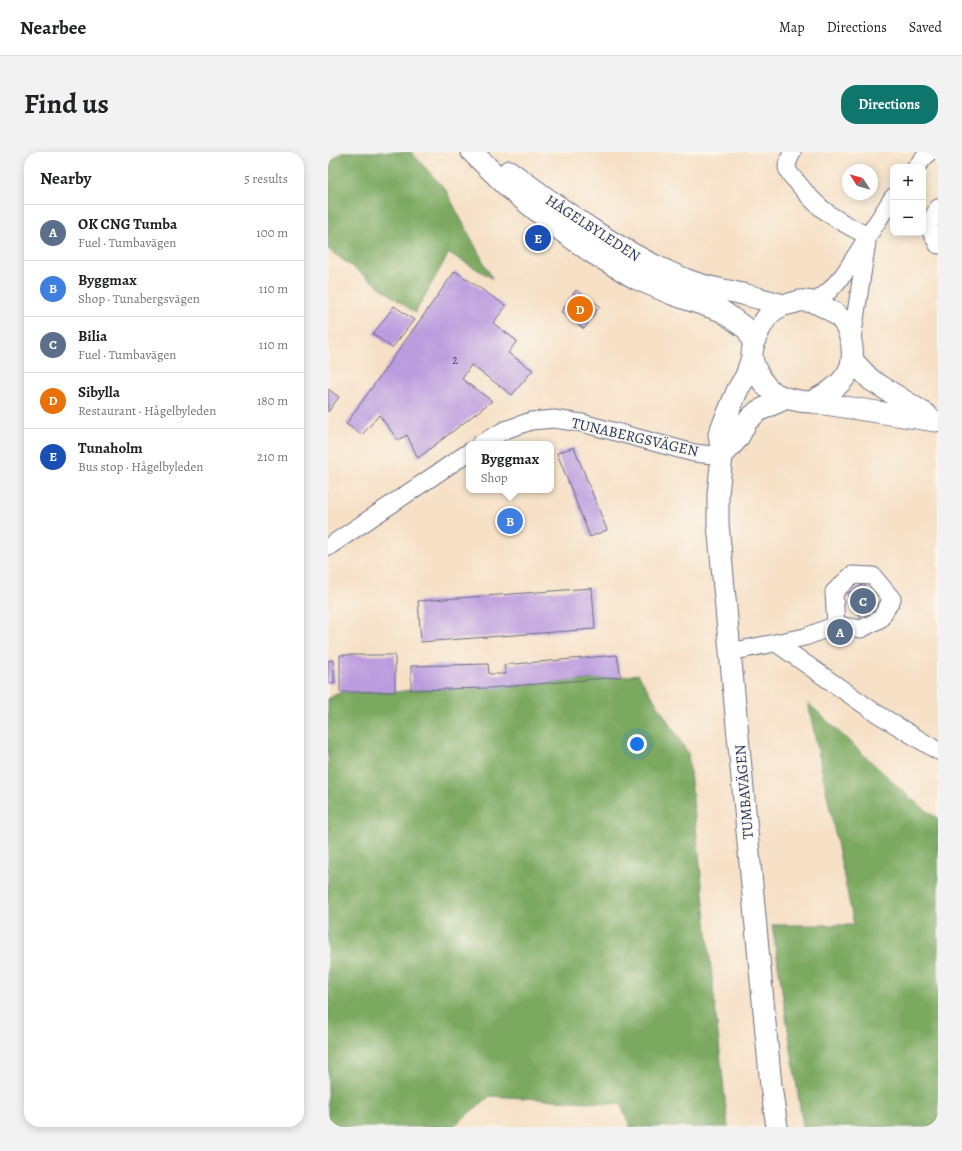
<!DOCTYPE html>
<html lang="en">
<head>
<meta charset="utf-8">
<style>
	body { margin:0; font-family:Alegreya,serif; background:#f2f2f2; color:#202124 }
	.controls { position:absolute; right:12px; top:12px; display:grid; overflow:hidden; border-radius:8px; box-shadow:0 2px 10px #0003 }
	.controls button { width:36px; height:36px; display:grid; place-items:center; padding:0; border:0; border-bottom:1px solid #e0e0e0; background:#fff; color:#202124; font:20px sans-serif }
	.compass { position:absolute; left:514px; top:12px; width:36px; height:36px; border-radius:50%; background:#fff; box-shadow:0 2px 10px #0003; rotate:306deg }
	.you { position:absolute; left:309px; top:592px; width:14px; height:14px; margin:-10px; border:3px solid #fff; border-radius:50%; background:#1a73e8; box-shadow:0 0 0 6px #1a73e833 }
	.badge { display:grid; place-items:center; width:26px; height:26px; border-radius:50%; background:#0f766e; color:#fff; font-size:13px; font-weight:700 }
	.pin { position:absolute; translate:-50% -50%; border:2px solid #fff; box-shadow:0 1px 4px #0006 }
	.popup { position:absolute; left:138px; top:289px; width:88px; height:52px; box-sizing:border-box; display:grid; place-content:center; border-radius:8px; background:#fff; filter:drop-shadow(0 1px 3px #0005); font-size:13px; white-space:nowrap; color:#757577 }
	.popup b { font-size:15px; color:#202124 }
	.popup::after { content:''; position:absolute; left:50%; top:100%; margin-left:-8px; border:8px solid transparent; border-top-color:#fff }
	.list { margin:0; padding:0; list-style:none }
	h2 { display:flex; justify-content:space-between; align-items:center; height:52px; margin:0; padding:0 16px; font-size:17px }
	h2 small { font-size:13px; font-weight:400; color:#757577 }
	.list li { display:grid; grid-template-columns:26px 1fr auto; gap:12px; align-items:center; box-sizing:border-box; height:56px; padding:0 16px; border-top:1px solid #e0e0e0 }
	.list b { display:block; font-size:15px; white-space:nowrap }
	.list p { margin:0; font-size:13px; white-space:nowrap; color:#757577 }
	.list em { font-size:13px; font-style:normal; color:#757577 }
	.map { position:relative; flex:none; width:610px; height:975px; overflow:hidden; border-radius:16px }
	header { display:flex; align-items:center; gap:24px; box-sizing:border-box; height:56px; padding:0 20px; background:#fff; border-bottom:1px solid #e0e0e0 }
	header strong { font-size:19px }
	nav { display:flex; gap:22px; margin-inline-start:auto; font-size:14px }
	.intro { display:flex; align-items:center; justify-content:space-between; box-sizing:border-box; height:96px; padding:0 24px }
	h1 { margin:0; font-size:28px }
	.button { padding:10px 18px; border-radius:16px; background:#0f766e; color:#fff; font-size:14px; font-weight:700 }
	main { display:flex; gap:24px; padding:0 24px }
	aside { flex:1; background:#fff; border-radius:16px; box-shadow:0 2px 10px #0003 }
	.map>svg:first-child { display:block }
	.forest { fill:#7ba961; stroke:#4b6c60 }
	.building { fill:#bb9cde }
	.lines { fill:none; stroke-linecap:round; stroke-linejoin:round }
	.minor-casing { stroke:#686d82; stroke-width:19 }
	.major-casing { stroke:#686d82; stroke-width:23 }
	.minor { stroke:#fff; stroke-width:17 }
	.major { stroke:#fff; stroke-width:21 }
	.labels { text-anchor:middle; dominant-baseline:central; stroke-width:3; stroke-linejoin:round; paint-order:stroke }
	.number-label { font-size:13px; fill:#434a7e }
	.street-label { font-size:15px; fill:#1b2f5e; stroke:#fbf7ec }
</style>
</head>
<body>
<header>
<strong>Nearbee</strong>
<nav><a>Map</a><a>Directions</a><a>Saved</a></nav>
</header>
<div class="intro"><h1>Find us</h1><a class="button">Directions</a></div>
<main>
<aside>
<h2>Nearby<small>5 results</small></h2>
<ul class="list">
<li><span class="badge" style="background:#5c6f8a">A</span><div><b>OK CNG Tumba</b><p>Fuel · Tumbavägen</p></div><em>100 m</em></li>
<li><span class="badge" style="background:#3f7fe0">B</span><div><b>Byggmax</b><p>Shop · Tunabergsvägen</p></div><em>110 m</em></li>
<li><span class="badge" style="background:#5c6f8a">C</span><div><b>Bilia</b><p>Fuel · Tumbavägen</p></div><em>110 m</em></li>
<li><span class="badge" style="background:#e8710a">D</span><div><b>Sibylla</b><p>Restaurant · Hågelbyleden</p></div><em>180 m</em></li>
<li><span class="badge" style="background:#1a4fb4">E</span><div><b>Tunaholm</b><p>Bus stop · Hågelbyleden</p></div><em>210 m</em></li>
</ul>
</aside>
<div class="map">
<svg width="610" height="975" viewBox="0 0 610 975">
	<rect width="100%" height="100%" fill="#fbf7ec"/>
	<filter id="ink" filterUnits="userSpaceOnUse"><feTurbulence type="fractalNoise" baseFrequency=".025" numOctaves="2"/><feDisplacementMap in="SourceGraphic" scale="8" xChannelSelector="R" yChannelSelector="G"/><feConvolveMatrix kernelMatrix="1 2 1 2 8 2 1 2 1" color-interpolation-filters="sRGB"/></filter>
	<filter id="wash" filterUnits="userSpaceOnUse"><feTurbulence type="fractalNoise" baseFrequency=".012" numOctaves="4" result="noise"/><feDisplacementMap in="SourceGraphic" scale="16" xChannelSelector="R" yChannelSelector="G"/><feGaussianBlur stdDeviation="0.9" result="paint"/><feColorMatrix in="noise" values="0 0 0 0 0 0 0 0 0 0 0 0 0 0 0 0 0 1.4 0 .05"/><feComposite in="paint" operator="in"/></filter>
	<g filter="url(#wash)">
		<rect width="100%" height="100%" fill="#f6e0c6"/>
		<path class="forest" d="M15,0H83L117,37L164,126L121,101L87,161L0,97V11Z
			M310,522L360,601L400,975H302L293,952L162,944L124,975H0V547L12,540H67L83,538L161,536L293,525Z
			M480,551L582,646L610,667V975H475L444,773H526Z"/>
		<g id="blocks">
			<path class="building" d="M127,119L178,154L165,171L189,189L180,201L205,218L184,243L143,213L134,227L164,249L90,306L79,283L70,288L51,263L34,283L18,272Z
				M248,138L272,154L256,177L233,160Z
				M66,154L86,168L64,196L45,182Z
				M0,237L11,245L0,260Z
				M246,295L279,378L262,385L229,301Z
				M536,432L551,456L534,467L519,442Z
				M264,436L267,477L93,490L90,449Z
				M12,503H67V540H12Z
				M289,503L293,525L161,536L83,538V514L160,512L161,522H178L176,513Z
				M5,508L7,531L0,532V509Z"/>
		</g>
	</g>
	<g filter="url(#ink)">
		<use href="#blocks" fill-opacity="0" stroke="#686d82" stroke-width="1"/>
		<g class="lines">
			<g class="minor-casing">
				<path id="minor" d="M464,0C463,4 459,10 459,15C460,21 465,26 469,30C491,59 508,68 540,84
					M588,15L601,0
					M610,56L600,74L610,93
					M486,151L502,138L516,122L565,45
					M524,187L539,90
					M152,292L177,278L203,269L226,267L254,271L366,301L394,304
					M0,395L141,300
					M448,491L545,559L610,599
					M402,500L477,485L508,473L506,440L524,423L545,424L564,447L552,467L533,477L508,473"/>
			</g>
			<g class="major-casing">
				<path id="major" d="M144,0L181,36L231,77L263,100L307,126L344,142L394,159L420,178L426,193
					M181,19C238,61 295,103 362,129C380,136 399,138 418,143C430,146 443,150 456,153
					M424,205L418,224L410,237L391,282L394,304L390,342V372L443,934L449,975
					M524,208L543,228L599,263
					M484,250C496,242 511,236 519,222C530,204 523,171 505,160C497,155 486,149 477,149C473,148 468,150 465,151C459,152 453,154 448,157C436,164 423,191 424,205C425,214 434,231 441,237C451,246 470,250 484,250L608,269
					M394,304L410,286L419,269L430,259L459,246"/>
			</g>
			<use href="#minor" class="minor"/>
			<use href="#major" class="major"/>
		</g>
	</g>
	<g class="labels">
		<g class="number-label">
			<text x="127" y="207">2</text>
		</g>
		<g class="street-label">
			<text transform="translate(265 76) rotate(33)">HÅGELBYLEDEN</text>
			<text transform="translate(307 285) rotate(13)">TUNABERGSVÄGEN</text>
			<text transform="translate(416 640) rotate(-95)">TUMBAVÄGEN</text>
		</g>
	</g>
</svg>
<div class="controls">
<button>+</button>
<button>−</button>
</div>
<svg class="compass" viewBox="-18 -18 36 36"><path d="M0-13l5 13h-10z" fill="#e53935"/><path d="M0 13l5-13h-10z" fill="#757577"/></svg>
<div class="you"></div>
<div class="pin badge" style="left:512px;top:480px;background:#5c6f8a">A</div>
<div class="pin badge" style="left:182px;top:369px;background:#3f7fe0">B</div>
<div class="popup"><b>Byggmax</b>Shop</div>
<div class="pin badge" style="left:535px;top:449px;background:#5c6f8a">C</div>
<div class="pin badge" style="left:252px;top:157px;background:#e8710a">D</div>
<div class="pin badge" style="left:210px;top:86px;background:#1a4fb4">E</div>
</div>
</main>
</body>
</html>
